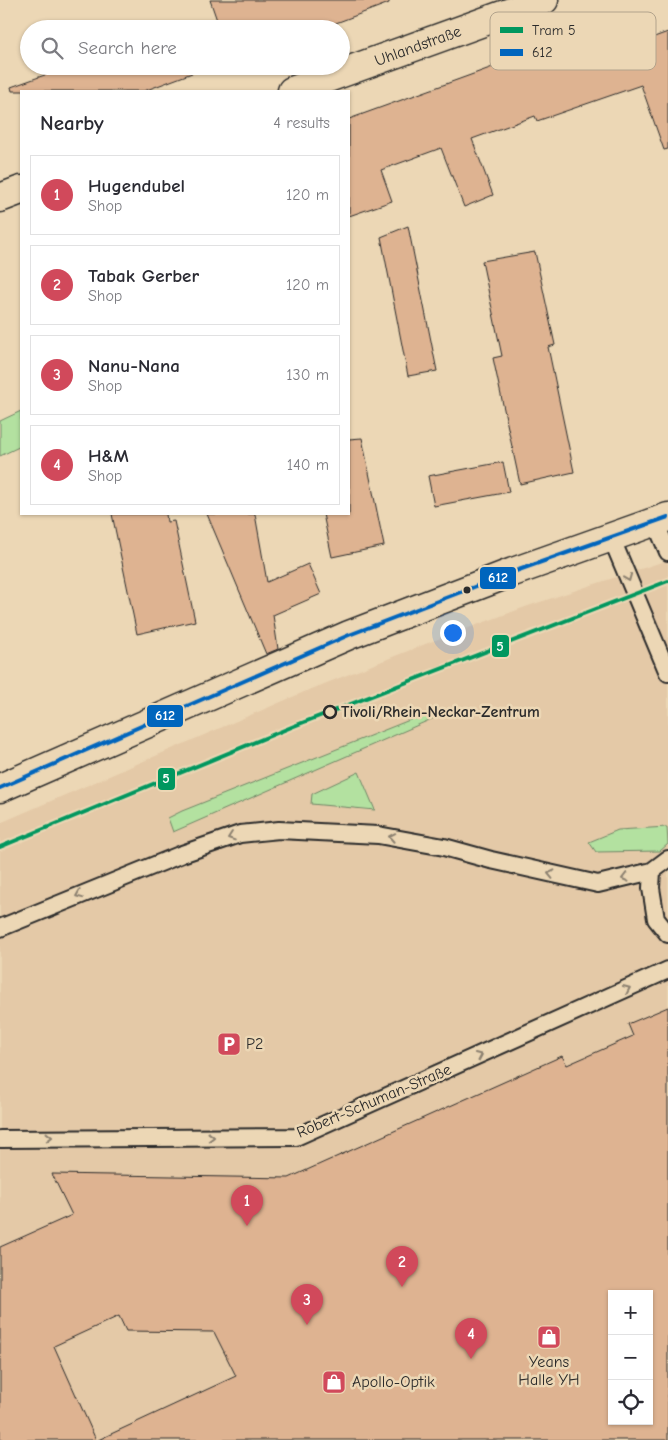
<!DOCTYPE html>
<html lang="en">
<head>
<meta charset="utf-8">
<style>
	body { margin:0; font-family:"Comic Neue",sans-serif; background:#f2f2f3; color:#2b2b33 }
	.controls { position:absolute; right:15px; bottom:15px; display:grid; overflow:hidden; border-radius:0px; box-shadow:0 1px 4px #0004 }
	.controls button { width:45px; height:45px; display:grid; place-items:center; padding:0; border:0; border-bottom:1px solid #e1e1e2; background:#fff; color:#2b2b33; font:25px sans-serif }
	.you { position:absolute; left:452px; top:632px; width:18px; height:18px; margin:-12px; border:4px solid #fff; border-radius:50%; background:#1a73e8; box-shadow:0 0 0 8px #1a73e833 }
	.badge { display:grid; place-items:center; width:32px; height:32px; border-radius:50%; background:#d1495b; color:#fff; font-size:16px; font-weight:700 }
	.pin { position:absolute; translate:-50% -41px; filter:drop-shadow(0 1px 2px #0008) }
	.pin::after { content:''; position:absolute; top:26px; width:18px; height:15px; background:inherit; clip-path:polygon(0 0,100% 0,50% 100%) }
	.list { margin:0; padding:0; list-style:none }
	h2 { display:flex; justify-content:space-between; align-items:center; height:65px; margin:0; padding:0 20px; font-size:21px }
	h2 small { font-size:16px; font-weight:400; color:#7c7c81 }
	.list li { display:grid; grid-template-columns:32px 1fr auto; gap:15px; align-items:center; box-sizing:border-box; height:80px; margin:0 10px 10px; padding:0 10px; border:1px solid #e1e1e2; border-radius:0px }
	.list b { display:block; font-size:19px; white-space:nowrap }
	.list p { margin:0; font-size:16px; white-space:nowrap; color:#7c7c81 }
	.list em { font-size:16px; font-style:normal; color:#7c7c81 }
	.icon { flex:none; width:28px; height:28px; fill:none; stroke:currentColor; stroke-width:2; stroke-linecap:round; stroke-linejoin:round }
	.map { position:relative; flex:none; width:668px; height:1440px; overflow:hidden }
	.search { position:absolute; background:#fff; box-shadow:0 1px 4px #0004; left:20px; top:20px; width:330px; height:55px; display:flex; align-items:center; gap:12px; box-sizing:border-box; padding:0 18px; border-radius:28px; color:#7c7c81; font-size:19px }
	.panel { position:absolute; background:#fff; box-shadow:0 1px 4px #0004; left:20px; top:90px; width:330px; height:425px; border-radius:0px }
	.map>svg:first-child { display:block }
	.built { fill:#e4c9a7; fill-rule:evenodd }
	.green { fill:#b3e1a0; stroke:#6f8666 }
	.building { fill:#deb391; stroke:#2b2b2b; fill-rule:evenodd }
	.lines { fill:none; stroke-linecap:round; stroke-linejoin:round }
	.lane-casing { stroke:#2b2b2b; stroke-width:20 }
	.street-casing { stroke:#2b2b2b; stroke-width:31 }
	.secondary-casing { stroke:#2b2b2b; stroke-width:31 }
	.lane { stroke:#ecd7b5; stroke-width:16 }
	.street { stroke:#ecd7b5; stroke-width:28 }
	.secondary { stroke:#ecd7b5; stroke-width:28 }
	.bus-1-casing { stroke:#ecd7b5; stroke-width:8 }
	.bus-1 { stroke:#0065bd; stroke-width:4 }
	.tram-1-casing { stroke:#ecd7b5; stroke-width:8 }
	.tram-1 { stroke:#00975f; stroke-width:4 }
	.oneway { stroke:#8c8170 }
	.bus-dot { fill:#2b2b2b; stroke:#ecd7b5; stroke-width:2 }
	.stop-dot { fill:#ecd7b5; stroke:#2b2b2b; stroke-width:2.5 }
	.labels { text-anchor:middle; dominant-baseline:central; stroke-width:5; stroke-linejoin:round; paint-order:stroke }
	.street-label { font-size:16px; fill:#2b2b2b; stroke:#ecd7b5 }
	.stop-label { font-size:16px; font-weight:bold; fill:#2b2b2b; stroke:#ecd7b5; text-anchor:start }
	.poi-label { font-size:16px; fill:#2b2b2b; stroke:#ecd7b5; text-anchor:start }
	.key { fill:#ecd7b5; stroke:#b2a38c; stroke-width:1 }
	.key-label { font-size:14px; fill:#2b2b2b }
	.line-badge { stroke:#ecd7b5; stroke-width:2 }
	.badge-label { font-size:14px; text-anchor:middle; font-weight:bold; fill:#fff }
</style>
</head>
<body>
<div class="map">
<svg width="668" height="1440" viewBox="0 0 668 1440">
	<rect width="100%" height="100%" fill="#ecd7b5"/>
	<filter id="ink" filterUnits="userSpaceOnUse"><feTurbulence type="fractalNoise" baseFrequency=".02" numOctaves="2"/><feDisplacementMap in="SourceGraphic" scale="10" xChannelSelector="R" yChannelSelector="G"/><feConvolveMatrix kernelMatrix="1 2 1 2 8 2 1 2 1" color-interpolation-filters="sRGB"/></filter>
	<g filter="url(#ink)">
		<path class="built" d="M668,560V1440H0V823L304,692L433,641L528,606ZM612,1294H649V1421H612Z"/>
		<path class="green" d="M21,411V446L0,456V421Z
			M432,711L434,718L173,832L168,818L182,811Z
			M359,772L375,810L311,804L312,794Z
			M667,827L668,844L660,851L596,852L589,842L618,830Z"/>
		<path class="building" d="M210,0H389V3L320,29H220Z
			M192,23L194,29H175Z
			M668,32V149L664,150L641,85L537,121L535,116L472,139L493,195L464,207L441,148L381,170L392,201L349,216V119L501,64L502,69L578,42L585,62Z
			M70,66H207L208,67L144,91H12L11,87Z
			M408,226L437,371L408,376L381,237Z
			M535,252L555,345L548,347L574,472L520,484L493,358L502,356L482,261Z
			M362,438L384,546L332,557L323,514H349V439Z
			M503,462L509,492L434,506L428,476Z
			M112,514H166L167,522L174,521L195,621L137,634Z
			M207,514H255L267,582L308,564L321,594L273,615L278,649L266,654Z
			M668,1007V1440H98L236,1376L214,1332L126,1331L119,1316L54,1346L96,1440H0V1247L72,1215L52,1174L289,1178L562,1056L567,1065L633,1036L628,1024ZM612,1294H649V1421H612Z"/>
		<g class="lines">
			<g class="lane-casing">
				<path id="lane" d="M655,522L668,552
					M611,537L668,673
					M652,871L651,888L656,919L668,934
					M0,928L182,854L240,834L279,830L378,835L444,847L491,860L598,884L652,871L668,859
					M0,1139L296,1137L668,970"/>
			</g>
			<g class="street-casing">
				<path id="street" d="M292,91L544,0
					M0,198L21,190"/>
			</g>
			<g class="secondary-casing">
				<path id="secondary" d="M0,788L349,635L513,572L668,517"/>
			</g>
			<use href="#lane" class="lane"/>
			<use href="#street" class="street"/>
			<use href="#secondary" class="secondary"/>
			<g class="bus-1-casing">
				<path id="bus-1" d="M0,788L349,635L513,572L668,517"/>
			</g>
			<use href="#bus-1" class="bus-1"/>
			<g class="tram-1-casing">
				<path id="tram-1" d="M0,847L294,726L668,581"/>
			</g>
			<use href="#tram-1" class="tram-1"/>
		</g>
		<defs><path id="oneway-chevron" d="M-2-3.5L2.5 0L-2 3.5" fill="none" stroke-width="1.6" stroke-linecap="round" stroke-linejoin="round" transform="scale(1.25)"/></defs>
		<g class="oneway">
			<use href="#oneway-chevron" transform="translate(628 578) rotate(68)"/>
			<use href="#oneway-chevron" transform="translate(231 837) rotate(161)"/>
			<use href="#oneway-chevron" transform="translate(392 837) rotate(-169)"/>
			<use href="#oneway-chevron" transform="translate(551 874) rotate(-167)"/>
			<use href="#oneway-chevron" transform="translate(625 878) rotate(166)"/>
			<use href="#oneway-chevron" transform="translate(79 895) rotate(158)"/>
			<use href="#oneway-chevron" transform="translate(627 989) rotate(-25)"/>
			<use href="#oneway-chevron" transform="translate(479 1056) rotate(-24)"/>
			<use href="#oneway-chevron" transform="translate(49 1137)"/>
			<use href="#oneway-chevron" transform="translate(211 1137)"/>
		</g>
	</g>
	<defs>
		<g id="parking-square" transform="scale(1.25)"><rect x="-9" y="-9" width="18" height="18" rx="4" fill="#d1495b" stroke="#ecd7b5"/><path d="M-3.5-5.5H1a3.5 3.5 0 0 1 0 7H-1V5.5H-3.5ZM-1-3.4V-.6H.8a1.4 1.4 0 0 0 0-2.8Z" fill="#fff"/></g>
		<g id="shop-square" transform="scale(1.25)"><rect x="-9" y="-9" width="18" height="18" rx="4" fill="#d1495b" stroke="#ecd7b5"/><path d="M-5-2.5h2.3a2.7 3.5 0 0 1 5.4 0H5L5.5 6h-11ZM-1.5-2.5h3a1.5 2.3 0 0 0-3 0Z" fill="#fff"/></g>
	</defs>
	<g fill-rule="evenodd">
		<use href="#parking-square" x="229" y="1044"/>
		<use href="#shop-square" x="549" y="1337"/>
		<use href="#shop-square" x="334" y="1382"/>
	</g>
	<circle class="bus-dot" cx="467" cy="590" r="4.5"/>
	<circle class="stop-dot" cx="330" cy="712" r="6"/>
	<g class="labels">
		<g class="street-label">
			<text transform="translate(418 46) rotate(-20)">Uhlandstraße</text>
			<text transform="translate(374 1101) rotate(-23)">Robert-Schuman-Straße</text>
		</g>
		<g class="stop-label">
			<text x="341" y="712">Tivoli/Rhein-Neckar-Zentrum</text>
		</g>
		<g class="poi-label">
			<text x="246" y="1044">P2</text>
			<text x="549" y="1362" text-anchor="middle">Yeans<tspan x="549" dy="18">Halle YH</tspan></text>
			<text x="352" y="1382">Apollo-Optik</text>
		</g>
	</g>
	<rect x="490" y="12" width="166" height="58" rx="8" class="key"/>
	<rect x="500" y="27" width="23" height="6" fill="#00975f"/>
	<rect x="500" y="49" width="23" height="7" fill="#0065bd"/>
	<g class="key-label">
		<text x="532" y="35">Tram 5</text>
		<text x="532" y="57">612</text>
	</g>
	<g class="line-badge">
		<rect x="479" y="566" width="38" height="24" rx="5" fill="#0065bd"/>
		<rect x="491" y="634" width="19" height="24" rx="5" fill="#00975f"/>
		<rect x="146" y="704" width="38" height="24" rx="5" fill="#0065bd"/>
		<rect x="157" y="767" width="19" height="24" rx="5" fill="#00975f"/>
	</g>
	<g class="badge-label">
		<text x="498" y="582">612</text>
		<text x="500" y="651">5</text>
		<text x="165" y="720">612</text>
		<text x="166" y="783">5</text>
	</g>
</svg>
<div class="controls">
<button>+</button>
<button>−</button>
<button><svg class="icon" aria-label="locate" viewBox="0 0 24 24"><circle cx="12" cy="12" r="6"/><path d="M12 2v4M12 18v4M2 12h4M18 12h4"/></svg></button>
</div>
<div class="you"></div>
<div class="pin badge" style="left:247px;top:1226px">1</div>
<div class="pin badge" style="left:402px;top:1287px">2</div>
<div class="pin badge" style="left:307px;top:1325px">3</div>
<div class="pin badge" style="left:471px;top:1359px">4</div>
<div class="search"><svg class="icon" aria-label="search" viewBox="0 0 24 24"><circle cx="10" cy="10" r="6"/><path d="M15 15l6 6"/></svg>Search here</div>
<section class="panel">
<h2>Nearby<small>4 results</small></h2>
<ul class="list">
<li><span class="badge">1</span><div><b>Hugendubel</b><p>Shop</p></div><em>120 m</em></li>
<li><span class="badge">2</span><div><b>Tabak Gerber</b><p>Shop</p></div><em>120 m</em></li>
<li><span class="badge">3</span><div><b>Nanu-Nana</b><p>Shop</p></div><em>130 m</em></li>
<li><span class="badge">4</span><div><b>H&amp;M</b><p>Shop</p></div><em>140 m</em></li>
</ul>
</section>
</div>
</body>
</html>
